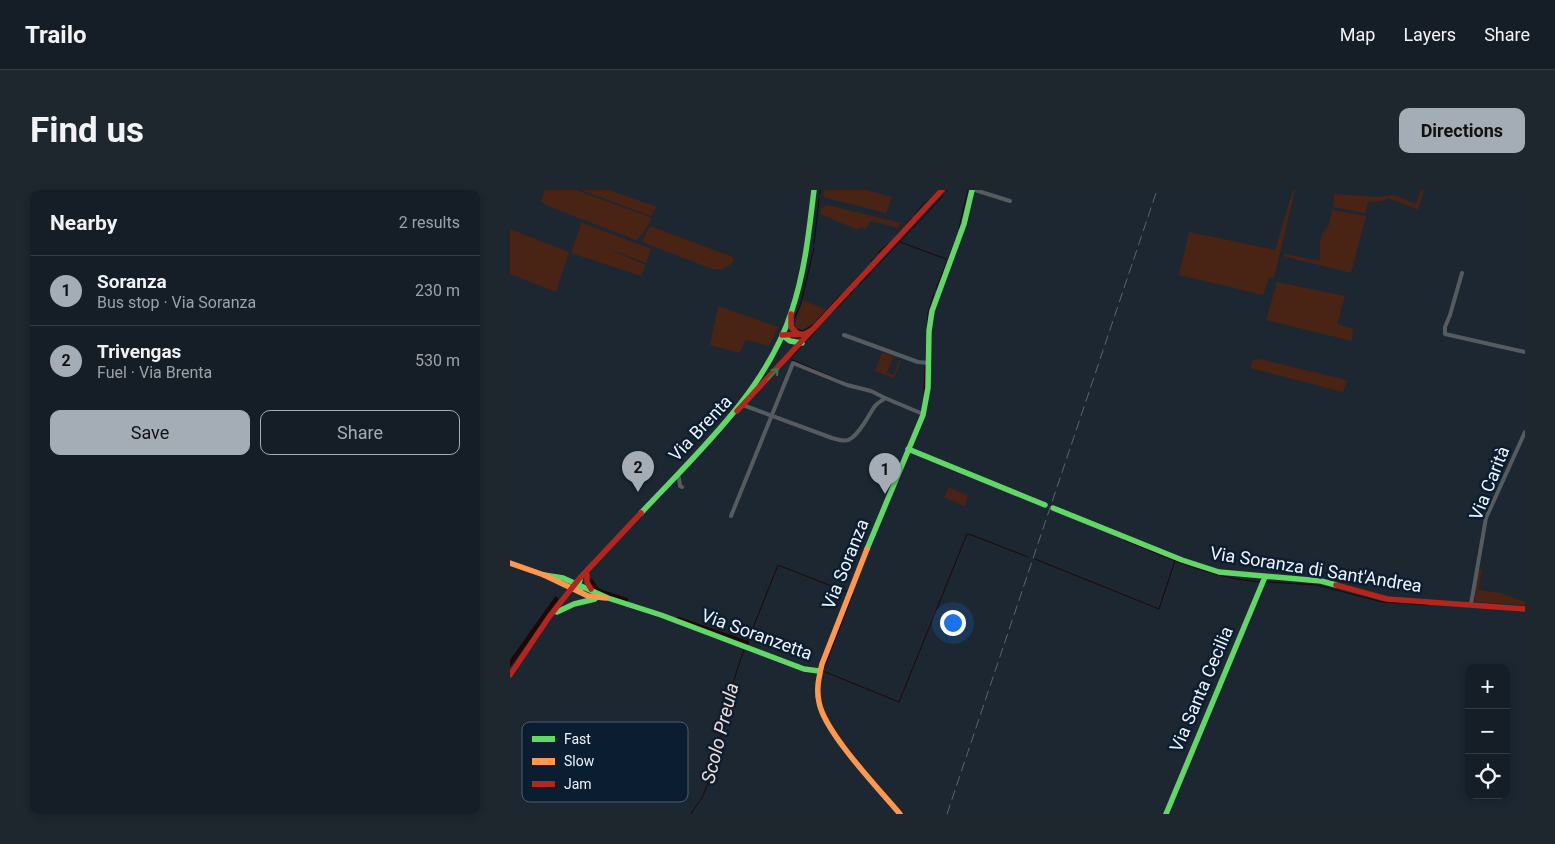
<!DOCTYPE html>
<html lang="en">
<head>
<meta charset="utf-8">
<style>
	body { margin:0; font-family:Roboto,sans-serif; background:#1e262e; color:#f1f3f6 }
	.controls { position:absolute; right:15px; bottom:15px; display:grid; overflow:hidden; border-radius:10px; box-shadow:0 2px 8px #0003 }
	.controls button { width:45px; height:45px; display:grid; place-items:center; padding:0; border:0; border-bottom:1px solid #343b43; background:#151d26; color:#f1f3f6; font:25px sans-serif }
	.you { position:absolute; left:442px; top:432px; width:18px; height:18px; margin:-12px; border:4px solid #fff; border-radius:50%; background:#1a73e8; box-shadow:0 0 0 8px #1a73e833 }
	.badge { display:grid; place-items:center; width:32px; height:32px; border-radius:50%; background:#a4acb5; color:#111; font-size:16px; font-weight:700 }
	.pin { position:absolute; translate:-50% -41px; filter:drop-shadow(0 1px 2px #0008) }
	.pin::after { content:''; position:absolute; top:26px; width:18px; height:15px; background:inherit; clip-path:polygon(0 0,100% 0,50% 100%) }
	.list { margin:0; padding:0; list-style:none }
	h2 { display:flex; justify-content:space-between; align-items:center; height:65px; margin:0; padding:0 20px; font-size:21px }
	h2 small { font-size:16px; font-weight:400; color:#9da2a7 }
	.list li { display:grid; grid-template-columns:32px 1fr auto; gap:15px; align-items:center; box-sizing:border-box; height:70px; padding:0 20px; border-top:1px solid #343b43 }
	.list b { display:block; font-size:19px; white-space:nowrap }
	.list p { margin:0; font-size:16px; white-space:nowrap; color:#9da2a7 }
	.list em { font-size:16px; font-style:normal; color:#9da2a7 }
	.actions { display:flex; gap:10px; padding:15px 20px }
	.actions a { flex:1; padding:11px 0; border:1px solid #a4acb5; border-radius:10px; text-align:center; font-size:18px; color:#a4acb5 }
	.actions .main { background:#a4acb5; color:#111 }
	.icon { flex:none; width:28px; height:28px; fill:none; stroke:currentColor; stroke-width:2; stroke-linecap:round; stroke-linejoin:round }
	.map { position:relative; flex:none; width:1015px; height:624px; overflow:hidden; border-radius:10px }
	header { display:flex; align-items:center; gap:30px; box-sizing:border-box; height:70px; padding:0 25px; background:#151d26; border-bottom:1px solid #343b43 }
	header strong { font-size:24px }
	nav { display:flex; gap:28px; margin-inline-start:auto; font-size:18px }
	.intro { display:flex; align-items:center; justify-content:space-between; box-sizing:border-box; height:120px; padding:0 30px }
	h1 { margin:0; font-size:35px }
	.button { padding:12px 22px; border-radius:10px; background:#a4acb5; color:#111; font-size:18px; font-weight:700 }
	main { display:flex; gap:30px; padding:0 30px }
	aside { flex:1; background:#151d26; border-radius:10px; box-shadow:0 2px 8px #0003 }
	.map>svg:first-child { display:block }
	.green { fill:#492414 }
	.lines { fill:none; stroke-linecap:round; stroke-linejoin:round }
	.stream { stroke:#1f0804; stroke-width:1 }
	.canal { stroke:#1f0804; stroke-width:4.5 }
	.street { stroke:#565b5f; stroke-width:4 }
	.fast { stroke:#63d668; stroke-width:5.5 }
	.slow { stroke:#ff974d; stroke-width:5.5 }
	.jam { stroke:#b3261e; stroke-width:5.5 }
	.rail { stroke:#5e6368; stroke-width:1; stroke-dasharray:10 5; stroke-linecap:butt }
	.oneway { stroke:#377a4c }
	.labels { text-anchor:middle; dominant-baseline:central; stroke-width:5; stroke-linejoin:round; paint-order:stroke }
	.street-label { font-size:18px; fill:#edf4fc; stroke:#0b1d30 }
	.water-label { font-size:19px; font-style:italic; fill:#f4dbd0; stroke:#0b1d30 }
	.key { fill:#0b1d30; stroke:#4f5e6d; stroke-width:1 }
	.key-label { font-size:14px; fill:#edf4fc }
</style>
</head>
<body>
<header>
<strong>Trailo</strong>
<nav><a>Map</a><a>Layers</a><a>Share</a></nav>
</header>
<div class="intro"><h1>Find us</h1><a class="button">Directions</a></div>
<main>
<aside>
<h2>Nearby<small>2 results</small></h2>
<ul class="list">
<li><span class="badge">1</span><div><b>Soranza</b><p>Bus stop · Via Soranza</p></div><em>230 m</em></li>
<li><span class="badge">2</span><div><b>Trivengas</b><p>Fuel · Via Brenta</p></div><em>530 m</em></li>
</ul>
<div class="actions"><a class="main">Save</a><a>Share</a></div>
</aside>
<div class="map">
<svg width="1015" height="624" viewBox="0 0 1015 624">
	<rect width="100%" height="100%" fill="#1c2732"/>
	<path class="green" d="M35,0H66L142,28L133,43L126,50L35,15L31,11Z
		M71,0H99L147,17L141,26Z
		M314,0H356L382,7L376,23L313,7Z
		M783,0H785L764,88L759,87L753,105L669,85L679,42L765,60Z
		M911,0H914L908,20L878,8L872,11L858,12L855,23L823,17L824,4L867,7L884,5L906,14Z
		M317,15L391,33L388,38L361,31L355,39L351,37L348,40L310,24L311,18Z
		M822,20L856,26L841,83L773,66L775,64L810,71V53L812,44L819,35Z
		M73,33L141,59L136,73L93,57L136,75L131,86L61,63L71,34Z
		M140,36L223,67V73L210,80L202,79L137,54L134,53L133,49Z
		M0,39L59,62L46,102L0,84Z
		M767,92L835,106L827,134L843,139L842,151L756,130Z
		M293,110L316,120L303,134L292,140L287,138L285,134Z
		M208,116L268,137L259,156L236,150L229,163L200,155Z
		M372,162L386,167V168L383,167L377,183L384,185L389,170H391L384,188L365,181Z
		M749,169L837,190L833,202L740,178L743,170Z
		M439,297L458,306L454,316L434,307Z
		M968,378L972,379L968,400L991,403L1015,412V415L965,412L964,407Z"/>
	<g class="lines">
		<path class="stream" d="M437,1V0
			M310,3V0
			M405,25L413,14L419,10
			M449,38L458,0
			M385,47L402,28
			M390,52L436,69
			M304,54L309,9
			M368,63L378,54
			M361,71L364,68
			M366,77L433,6
			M350,94L363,80
			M339,96L357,77
			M426,99L446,49
			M327,118L345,99
			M283,132L291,113L304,58
			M287,139L293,141L303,135L331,104
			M306,141L280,169L332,191
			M416,164L418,122L424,104
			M414,204L415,177
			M614,350C658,368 701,388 750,392
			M525,369L649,419L665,371
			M757,392L807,395L872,412L917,415
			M343,404L313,481L389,512L457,344H459L518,367
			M237,453L268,375L337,402
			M181,624C185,616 192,610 195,601C212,555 216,506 234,460"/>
		<path class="canal" d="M81,391L88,401L116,410
			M168,429L237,453
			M0,474L46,409"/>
		<path class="street" d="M465,0L500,11
			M952,83L940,125L935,137V144L1015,162
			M334,145L408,172L419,173
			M233,215L322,248C326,249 333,252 338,250C349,246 359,224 365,216C368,212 372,211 375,208L413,224
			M166,286L169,288L170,296L172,297
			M221,326L283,173L337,195L361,201L375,208
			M961,414L976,328L1015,242"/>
		<path class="fast" d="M272,145L280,151L292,153
			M398,259L535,315
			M543,318L672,370L709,382L811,391L826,395
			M131,323C187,263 257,200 282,120C295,81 299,41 304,0
			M357,359L413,225L418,198L419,141L422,121L454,34L462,0
			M34,385L53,388L98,408L151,425L294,479L309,481
			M70,390L68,395L71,402
			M47,422L64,414L85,409
			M656,624L755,387"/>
		<path class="slow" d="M357,359L312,474C309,487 306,499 309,512C314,542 369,599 390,624
			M0,373L34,385L78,406L96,408"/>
		<path class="jam" d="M281,124V137L288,144
			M272,145L295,144L300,141
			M227,221L432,0
			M77,385V392L81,399
			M826,395L877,409L1015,419
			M0,485L39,427L69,389L131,323"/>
		<path class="rail" d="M437,624L647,0"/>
	</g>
	<defs><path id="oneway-shaft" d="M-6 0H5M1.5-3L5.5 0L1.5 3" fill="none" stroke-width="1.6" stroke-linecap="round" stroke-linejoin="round" transform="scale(1.25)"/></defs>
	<use class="oneway" href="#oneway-shaft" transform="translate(263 184) rotate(-48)"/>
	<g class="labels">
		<g class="street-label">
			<text transform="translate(190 238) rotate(-47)">Via Brenta</text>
			<text transform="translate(979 293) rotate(-68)">Via Carità</text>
			<text transform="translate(335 374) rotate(-68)">Via Soranza</text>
			<text transform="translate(806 379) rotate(9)">Via Soranza di Sant'Andrea</text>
			<text transform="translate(247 444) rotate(20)">Via Soranzetta</text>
			<text transform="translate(691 499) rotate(-67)">Via Santa Cecilia</text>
		</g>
		<g class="water-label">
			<text transform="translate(210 543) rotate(-76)">Scolo Preula</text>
		</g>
	</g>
	<rect x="12" y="532" width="166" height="80" rx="8" class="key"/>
	<rect x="22" y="546" width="23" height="6" fill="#63d668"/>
	<rect x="22" y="568" width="23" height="7" fill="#ff974d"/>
	<rect x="22" y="591" width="23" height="6" fill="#b3261e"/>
	<g class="key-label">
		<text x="54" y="554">Fast</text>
		<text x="54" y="576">Slow</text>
		<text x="54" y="599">Jam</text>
	</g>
</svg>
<div class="controls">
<button>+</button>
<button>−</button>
<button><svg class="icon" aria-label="locate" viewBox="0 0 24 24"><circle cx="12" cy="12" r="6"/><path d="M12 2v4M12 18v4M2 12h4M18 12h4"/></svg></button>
</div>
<div class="you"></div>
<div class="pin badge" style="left:375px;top:304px">1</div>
<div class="pin badge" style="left:128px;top:302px">2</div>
</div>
</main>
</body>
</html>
